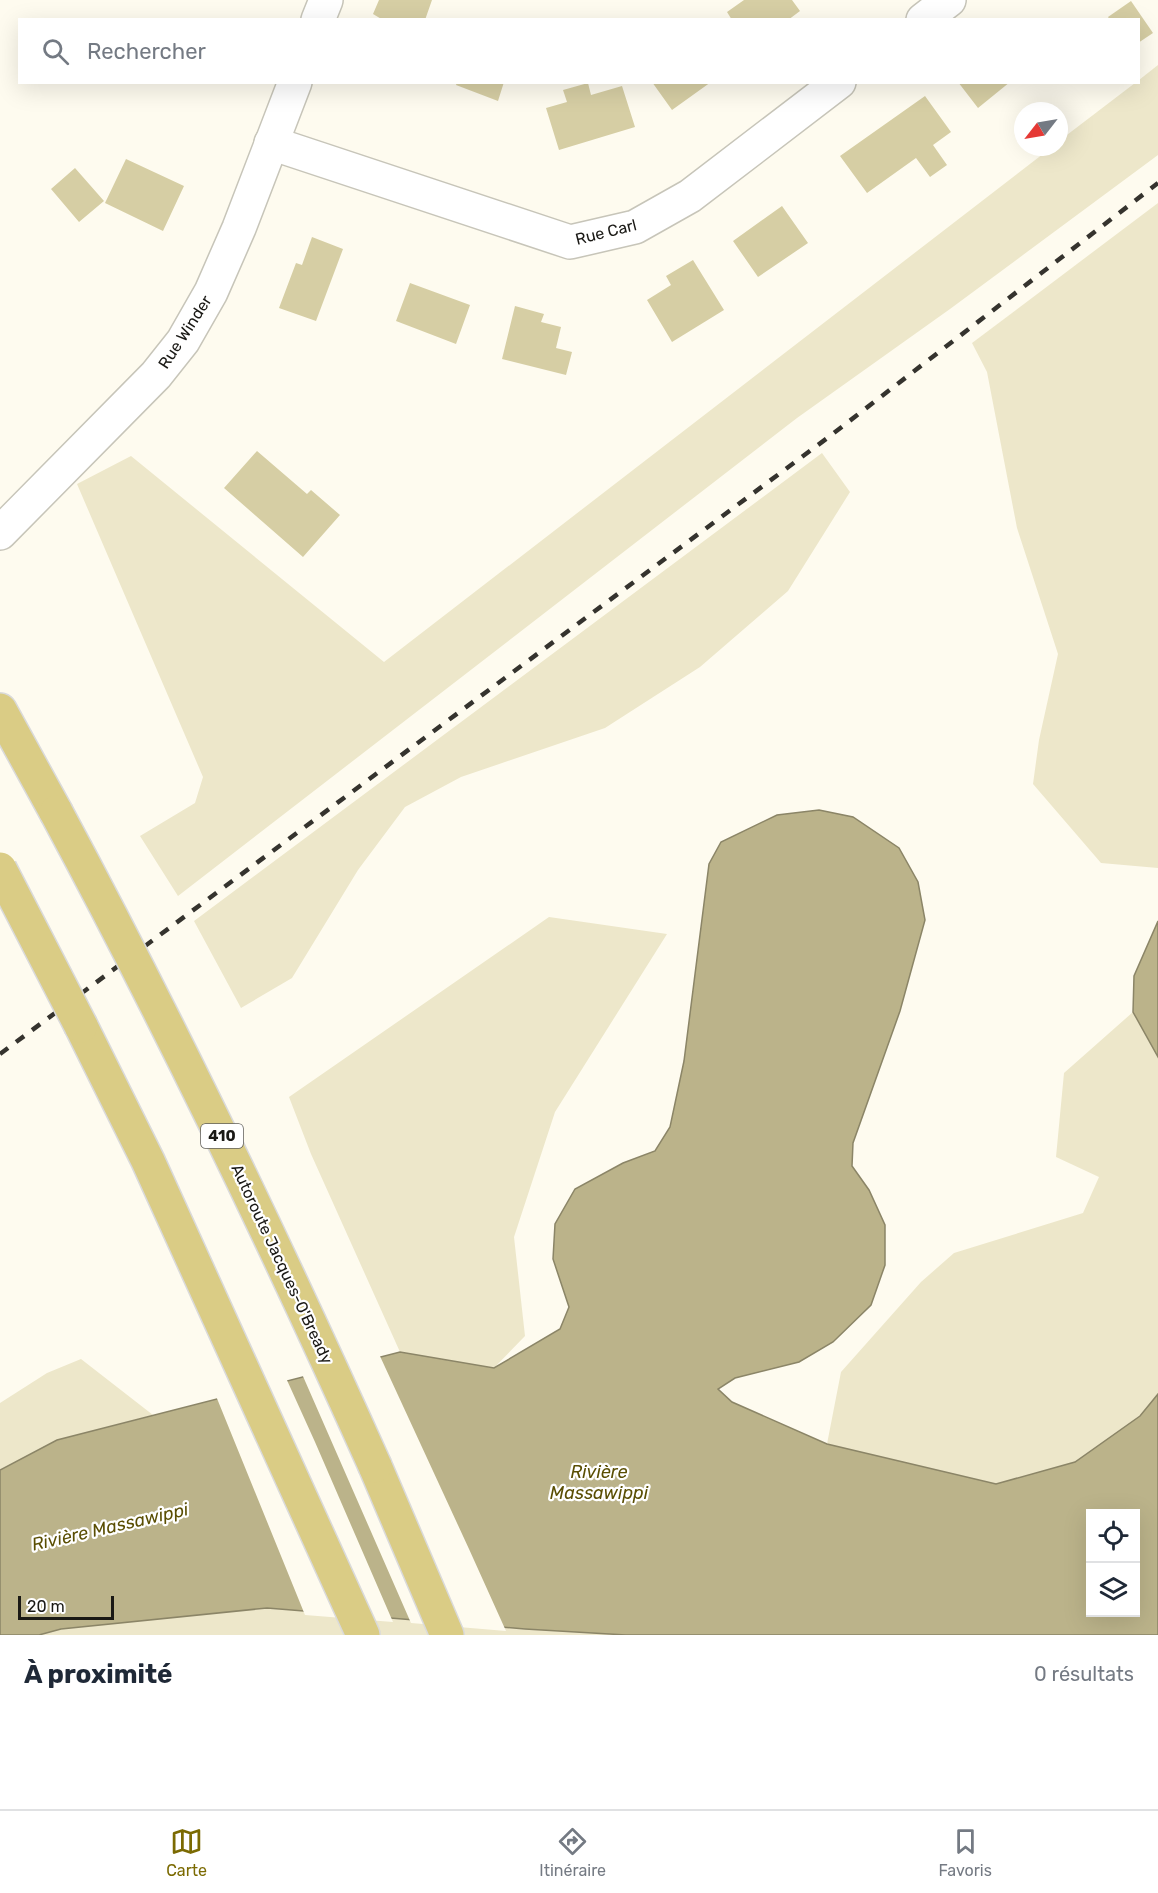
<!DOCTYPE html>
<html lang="fr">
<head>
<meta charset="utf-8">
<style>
	body { margin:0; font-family:Rubik,sans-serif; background:#f2f2f3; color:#1f2937 }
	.controls { position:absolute; right:18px; bottom:18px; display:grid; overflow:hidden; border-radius:0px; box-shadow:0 6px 24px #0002 }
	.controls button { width:54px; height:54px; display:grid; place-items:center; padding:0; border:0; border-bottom:2px solid #e0e1e3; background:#fff; color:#1f2937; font:30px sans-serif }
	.compass { position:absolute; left:1014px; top:102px; width:54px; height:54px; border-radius:50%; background:#fff; box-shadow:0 6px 24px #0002; rotate:239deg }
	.scale { position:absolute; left:18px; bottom:15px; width:96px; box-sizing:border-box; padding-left:6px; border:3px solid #1a1915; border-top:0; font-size:16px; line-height:21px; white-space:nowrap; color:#1a1915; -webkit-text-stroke:4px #fff; paint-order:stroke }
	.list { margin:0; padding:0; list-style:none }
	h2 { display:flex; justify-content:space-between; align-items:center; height:78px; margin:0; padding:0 24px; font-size:26px }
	h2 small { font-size:20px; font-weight:400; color:#747a83 }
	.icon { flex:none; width:33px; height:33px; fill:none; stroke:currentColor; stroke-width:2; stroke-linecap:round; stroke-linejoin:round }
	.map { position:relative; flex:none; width:1158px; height:1635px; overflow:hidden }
	.search { position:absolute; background:#fff; box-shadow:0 6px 24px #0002; left:18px; right:18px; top:18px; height:66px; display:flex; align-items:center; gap:15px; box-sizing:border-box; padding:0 21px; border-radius:0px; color:#747a83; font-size:22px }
	.sheet { height:174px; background:#fff }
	nav { display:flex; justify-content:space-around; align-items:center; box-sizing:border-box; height:84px; border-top:2px solid #e0e1e3; background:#fff; font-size:16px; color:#747a83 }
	nav a { display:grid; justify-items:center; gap:3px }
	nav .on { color:#7b6a02 }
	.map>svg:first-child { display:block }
	.green { fill:#ede7ca }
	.water { fill:#bbb38a; stroke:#8b8567; stroke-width:1.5; fill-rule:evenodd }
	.pier { fill:#fefbef }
	.building { fill:#d6cea4 }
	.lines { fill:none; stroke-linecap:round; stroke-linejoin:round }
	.street-casing { stroke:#c7c5b9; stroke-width:36 }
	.secondary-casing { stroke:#c7c5b9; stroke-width:36 }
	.highway-casing { stroke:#dadada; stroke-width:36 }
	.street { stroke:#fff; stroke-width:33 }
	.secondary { stroke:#fff; stroke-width:33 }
	.highway { stroke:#dacc85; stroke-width:33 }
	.rail { stroke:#35332e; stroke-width:4.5; stroke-dasharray:10 10; stroke-linecap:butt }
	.highway-bridge-casing { stroke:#dadada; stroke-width:36; stroke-linecap:butt }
	.highway-bridge { stroke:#dacc85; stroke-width:33 }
	.labels { text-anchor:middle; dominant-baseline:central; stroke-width:4.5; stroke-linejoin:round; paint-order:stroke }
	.shield { fill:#fff; stroke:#5f5e5b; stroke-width:1.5 }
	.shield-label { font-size:15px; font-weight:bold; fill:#1a1915 }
	.street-label { font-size:16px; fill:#1a1915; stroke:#fff }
	.water-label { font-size:18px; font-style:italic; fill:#5a4e03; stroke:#fff }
</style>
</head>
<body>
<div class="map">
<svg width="1158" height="1635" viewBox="0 0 1158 1635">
	<rect width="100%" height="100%" fill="#fefbef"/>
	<path class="green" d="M1158,65V155L950,309L797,418L178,896L140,836L195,803L203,777L77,484L131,456L384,662L1052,147H1059V141L1135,83L1138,82L1139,80Z
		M1158,203V868L1101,863L1033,784L1039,740L1058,654L1017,528L987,372L972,343Z
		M822,453L850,492L788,591L700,667L605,728L461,777L405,807L358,870L292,978L241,1008L194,921Z
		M549,917L667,934L555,1112L514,1237L525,1336L494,1368L400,1352L311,1154L289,1097Z
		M1133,1012L1158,1057V1394L1141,1416L1075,1462L996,1484L827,1444L841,1372L921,1282L954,1253L1083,1213L1099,1177L1056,1157L1064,1073Z
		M81,1359L153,1415L57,1440L0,1470V1403L47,1373Z
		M267,1608L525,1629L626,1635H39L61,1629Z"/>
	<path class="water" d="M819,810L853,817L899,848L918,882L925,920L900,1011L853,1143L852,1166L869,1190L885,1225V1265L871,1305L833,1342L799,1362L735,1378L718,1389L732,1402L827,1444L996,1484L1075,1462L1140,1416L1158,1394V1635H626L525,1629L267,1608L61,1629L39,1635H0V1470L57,1440L400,1352L494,1368L560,1329L569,1307L553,1259L555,1224L575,1189L623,1163L655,1151L670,1127L684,1061L709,864L721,842L777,815ZM1090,1514H1136V1612H1090Z
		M1158,921V1057L1133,1012L1134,976Z"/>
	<path class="pier" d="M379,1354L469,1549L506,1631L411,1623L302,1374Z
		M286,1378L315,1442L393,1622L305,1615L216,1396Z"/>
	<path class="building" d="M379,0H432L425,20H383L373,14Z
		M744,0H792L800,11L788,20H732L727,12Z
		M1131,1L1153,33L1138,43V20H1110L1108,17Z
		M457,82H504L498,101L456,85Z
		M652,82H711L672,110Z
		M958,82H1010L978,108Z
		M588,83L591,95L622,86L635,127L559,150L546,108L567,102L563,90Z
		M925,96L951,132L933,145L947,165L930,177L916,158L867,193L840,156Z
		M126,159L184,186L163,231L105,203Z
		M75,168L104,201L79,222L51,189Z
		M782,206L808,243L758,277L733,241Z
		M312,237L343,249L316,321L279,308L296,263L302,265Z
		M693,260L724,310L672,342L647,300L671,285L666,276Z
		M410,283L470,305L456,344L396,321Z
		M515,306L544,314L541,322L561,327L556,348L572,352L566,375L502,359Z
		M257,451L307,494L311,490L340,515L303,557L224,488Z"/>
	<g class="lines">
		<g class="street-casing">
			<path id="street" d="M923,20L949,0
				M271,143L570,242L635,227L690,196L839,82"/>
		</g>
		<g class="secondary-casing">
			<path id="secondary" d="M318,20L326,0
				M0,533L156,375L183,341L211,292L239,228L295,82"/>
		</g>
		<g class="highway-casing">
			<path id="highway" d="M0,710L56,812
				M81,1026L148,1161L363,1635
				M375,1466L447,1635"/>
		</g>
		<use href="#street" class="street"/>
		<use href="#secondary" class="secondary"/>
		<use href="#highway" class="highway"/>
		<path class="rail" d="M0,1054L830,436L1158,183"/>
		<g class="highway-bridge-casing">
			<path id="highway-bridge" d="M56,812C171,1026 276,1245 375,1466
				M0,869L81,1026"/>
		</g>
		<use href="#highway-bridge" class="highway-bridge"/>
	</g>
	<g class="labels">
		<rect class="shield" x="201" y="1124" width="42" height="24" rx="4.5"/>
		<g class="shield-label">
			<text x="222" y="1136">410</text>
		</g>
		<g class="street-label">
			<text transform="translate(606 232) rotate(-14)">Rue Carl</text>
			<text transform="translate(185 332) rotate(-57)">Rue Winder</text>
			<text transform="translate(282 1264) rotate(65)">Autoroute Jacques-O'Bready</text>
		</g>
		<g class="water-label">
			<text x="599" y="1472">Rivière<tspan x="599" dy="21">Massawippi</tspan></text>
			<text transform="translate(110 1527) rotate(-13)">Rivière Massawippi</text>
		</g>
	</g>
</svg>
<div class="controls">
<button><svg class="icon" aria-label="locate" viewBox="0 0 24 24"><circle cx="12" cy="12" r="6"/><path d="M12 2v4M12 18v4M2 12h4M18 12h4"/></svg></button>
<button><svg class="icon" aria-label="layers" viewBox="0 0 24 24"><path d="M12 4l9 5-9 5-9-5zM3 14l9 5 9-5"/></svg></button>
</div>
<svg class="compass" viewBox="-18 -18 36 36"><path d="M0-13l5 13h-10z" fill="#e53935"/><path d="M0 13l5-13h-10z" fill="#747a83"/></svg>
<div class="scale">20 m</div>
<div class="search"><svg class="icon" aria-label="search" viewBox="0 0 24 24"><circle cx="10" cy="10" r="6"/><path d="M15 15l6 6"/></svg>Rechercher</div>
</div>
<section class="sheet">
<h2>À proximité<small>0 résultats</small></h2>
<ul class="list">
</ul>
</section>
<nav>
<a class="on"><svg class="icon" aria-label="map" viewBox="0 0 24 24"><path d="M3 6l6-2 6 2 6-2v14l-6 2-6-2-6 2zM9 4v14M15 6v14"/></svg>Carte</a>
<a><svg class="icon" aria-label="directions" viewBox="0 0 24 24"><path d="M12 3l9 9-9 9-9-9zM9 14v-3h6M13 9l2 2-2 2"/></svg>Itinéraire</a>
<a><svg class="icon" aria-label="saved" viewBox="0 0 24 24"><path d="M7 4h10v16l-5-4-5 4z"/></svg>Favoris</a>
</nav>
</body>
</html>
